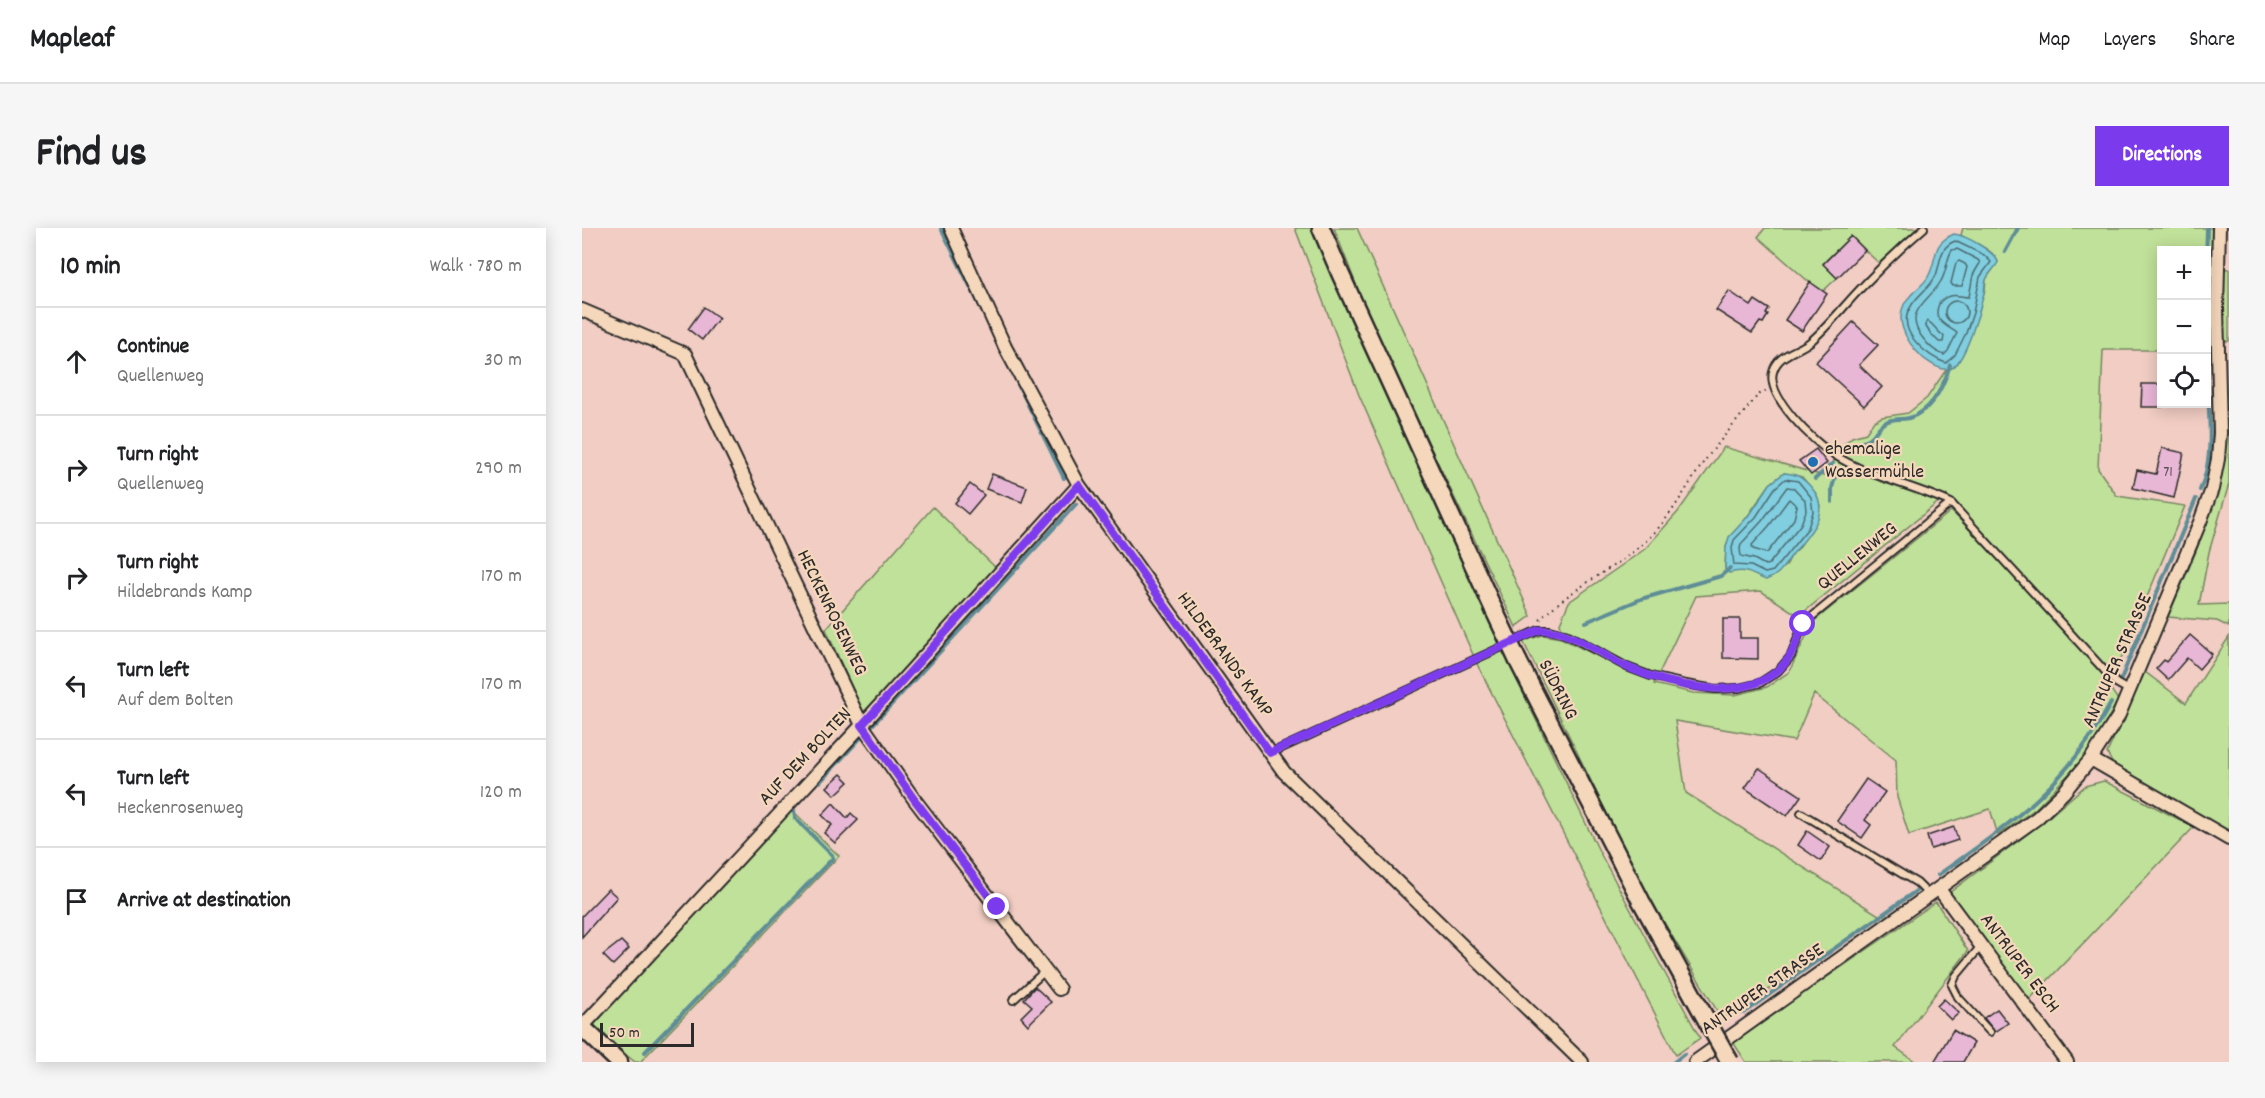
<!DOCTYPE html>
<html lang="en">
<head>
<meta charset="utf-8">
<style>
	body { margin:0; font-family:Dekko,sans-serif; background:#f6f6f6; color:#202124 }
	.controls { position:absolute; right:18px; top:18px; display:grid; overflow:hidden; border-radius:0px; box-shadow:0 3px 15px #0003 }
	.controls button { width:54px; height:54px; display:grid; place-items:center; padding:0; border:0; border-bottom:2px solid #e0e0e0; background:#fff; color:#202124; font:30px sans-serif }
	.scale { position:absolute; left:18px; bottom:15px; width:94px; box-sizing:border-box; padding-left:6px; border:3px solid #2b2b2b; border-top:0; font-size:16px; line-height:21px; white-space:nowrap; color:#2b2b2b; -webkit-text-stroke:4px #f5d7bb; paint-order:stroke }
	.stop { position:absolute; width:18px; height:18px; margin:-14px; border:4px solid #7c3aed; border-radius:50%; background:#fff }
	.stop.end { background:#7c3aed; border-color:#fff; box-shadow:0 2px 6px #0008 }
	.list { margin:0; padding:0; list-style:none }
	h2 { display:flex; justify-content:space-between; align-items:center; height:78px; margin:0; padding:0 24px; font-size:26px }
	h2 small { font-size:20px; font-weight:400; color:#757577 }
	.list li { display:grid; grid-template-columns:39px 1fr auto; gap:18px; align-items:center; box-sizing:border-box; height:108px; padding:0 24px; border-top:2px solid #e0e0e0 }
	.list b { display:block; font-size:22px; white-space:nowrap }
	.list p { margin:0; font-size:20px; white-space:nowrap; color:#757577 }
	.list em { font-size:20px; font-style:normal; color:#757577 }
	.icon { flex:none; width:33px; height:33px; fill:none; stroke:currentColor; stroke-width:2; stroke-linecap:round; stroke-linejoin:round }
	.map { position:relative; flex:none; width:1647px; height:834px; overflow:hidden; border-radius:0px }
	header { display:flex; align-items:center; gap:36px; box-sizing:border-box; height:84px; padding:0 30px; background:#fff; border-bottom:2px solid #e0e0e0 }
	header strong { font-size:28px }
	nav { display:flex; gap:33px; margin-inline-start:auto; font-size:21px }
	.intro { display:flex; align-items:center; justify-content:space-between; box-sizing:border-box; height:144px; padding:0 36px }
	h1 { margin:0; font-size:42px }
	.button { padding:15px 27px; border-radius:0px; background:#7c3aed; color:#fff; font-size:21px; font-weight:700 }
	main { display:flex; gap:36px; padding:0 36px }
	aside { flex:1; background:#fff; border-radius:0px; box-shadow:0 3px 15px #0003 }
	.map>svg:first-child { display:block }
	.green { fill:#c0e199; stroke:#768662; stroke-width:1.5; fill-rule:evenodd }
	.water { fill:#80cedf; stroke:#5e8d97; stroke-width:1.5 }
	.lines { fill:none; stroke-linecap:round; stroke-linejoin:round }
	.shore { stroke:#4d6c73; stroke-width:1.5 }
	.stream { stroke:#5e8d97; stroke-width:4 }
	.building { fill:#e8b7d6; stroke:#2b2b2b; stroke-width:1.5 }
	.lane-casing { stroke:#2b2b2b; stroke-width:10 }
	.street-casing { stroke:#2b2b2b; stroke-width:16 }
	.secondary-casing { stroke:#2b2b2b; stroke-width:21 }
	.path { stroke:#2b2b2b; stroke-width:2; stroke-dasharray:1.5 4.5; stroke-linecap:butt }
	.lane { stroke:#f5d7bb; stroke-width:6 }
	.street { stroke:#f5d7bb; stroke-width:12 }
	.secondary { stroke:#f5d7bb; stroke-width:16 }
	.secondary-bridge-casing { stroke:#2b2b2b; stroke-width:21; stroke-linecap:butt }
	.secondary-bridge { stroke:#f5d7bb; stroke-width:16 }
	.route { stroke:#7c3aed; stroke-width:8 }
	.poi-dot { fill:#1f6fb2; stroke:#f5d7bb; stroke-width:2 }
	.labels { text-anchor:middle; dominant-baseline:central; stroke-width:4.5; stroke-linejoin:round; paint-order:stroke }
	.number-label { font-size:16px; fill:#5a4e56 }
	.poi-label { font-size:20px; fill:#2b2b2b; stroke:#f5d7bb; text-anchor:start }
	.street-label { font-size:20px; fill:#2b2b2b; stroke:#f5d7bb }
</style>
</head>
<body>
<header>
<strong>Mapleaf</strong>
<nav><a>Map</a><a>Layers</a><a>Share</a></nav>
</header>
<div class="intro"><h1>Find us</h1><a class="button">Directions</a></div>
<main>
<aside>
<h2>10 min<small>Walk · 780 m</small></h2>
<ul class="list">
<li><svg class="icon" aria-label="ahead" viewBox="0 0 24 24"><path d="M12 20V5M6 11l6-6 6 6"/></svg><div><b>Continue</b><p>Quellenweg</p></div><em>30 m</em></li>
<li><svg class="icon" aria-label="right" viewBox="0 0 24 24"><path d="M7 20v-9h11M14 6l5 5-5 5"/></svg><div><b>Turn right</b><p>Quellenweg</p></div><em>290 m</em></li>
<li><svg class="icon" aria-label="right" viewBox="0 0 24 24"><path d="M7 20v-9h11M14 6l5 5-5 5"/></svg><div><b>Turn right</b><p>Hildebrands Kamp</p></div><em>170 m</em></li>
<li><svg class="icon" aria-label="left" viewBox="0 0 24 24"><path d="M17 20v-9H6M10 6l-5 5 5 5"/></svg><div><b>Turn left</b><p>Auf dem Bolten</p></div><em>170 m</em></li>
<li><svg class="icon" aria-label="left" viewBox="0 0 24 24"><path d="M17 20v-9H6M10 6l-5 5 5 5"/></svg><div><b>Turn left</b><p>Heckenrosenweg</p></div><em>120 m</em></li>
<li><svg class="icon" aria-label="arrive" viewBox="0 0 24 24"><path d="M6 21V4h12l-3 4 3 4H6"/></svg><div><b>Arrive at destination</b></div></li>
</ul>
</aside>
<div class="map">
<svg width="1647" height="834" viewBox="0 0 1647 834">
	<rect width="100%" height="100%" fill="#f1cdc3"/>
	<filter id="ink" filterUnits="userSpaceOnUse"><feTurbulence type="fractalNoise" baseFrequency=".0167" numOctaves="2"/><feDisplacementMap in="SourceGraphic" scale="12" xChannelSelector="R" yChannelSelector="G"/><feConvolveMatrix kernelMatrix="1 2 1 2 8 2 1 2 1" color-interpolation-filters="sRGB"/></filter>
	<g filter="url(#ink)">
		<path class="green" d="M713,0H732L769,92L921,423L1018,625L1118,810L1094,827L896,438L777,167Z
			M752,0H775L949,388L934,399L788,92Z
			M1183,0H1335L1297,35L1268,9L1241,35L1255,50L1241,63L1227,54L1176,9Z
			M1381,0H1632L1631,40L1647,41V113H1631L1630,123H1625L1624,22H1580L1579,122H1521L1516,241L1535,268L1603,278L1542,424L1526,457L1536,472L1506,526L1453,581L1416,607L1408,581L1327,607L1315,569L1314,532L1232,466L1212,513L1093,493L1104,565L1300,689L1140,791L1061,660L941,413L961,407L979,410L1039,440L1041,432L980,400L978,395L987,374L1063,321L1096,284L1142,219L1242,248L1262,216L1270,209L1284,205L1292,193L1300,189L1326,185L1345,170L1364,142C1383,137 1396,80 1403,62L1404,51L1416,34C1411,20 1390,15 1379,7ZM1202,245L1220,249L1235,267L1238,278L1218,319L1210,326L1204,338L1175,348L1168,344L1143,341L1144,319L1188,256ZM1365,267L1388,302L1369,283L1231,394L1207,444L1185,459L1153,467L1111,465L1072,456L1114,368L1179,363L1217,388Z
			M1647,168V256L1627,324L1617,377L1647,376V399L1635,393L1586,389C1603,349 1623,307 1634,264C1643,233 1644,201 1647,168Z
			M351,279L414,340L282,487L244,401Z
			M1647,409V606L1532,538L1525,525L1563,444L1604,475Z
			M1522,553L1612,599L1446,773L1367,665L1460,595L1503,558Z
			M208,580L257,628L58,834H53L10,799Z
			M1354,674L1386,723L1313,819L1334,834H1164L1151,814Z"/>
		<path class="water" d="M1372,6C1383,7 1412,23 1416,34C1413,41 1406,45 1404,52C1402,56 1403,61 1402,65C1398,82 1384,132 1370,140C1361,145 1348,135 1341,130C1324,114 1308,88 1329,67C1335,60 1343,56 1347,47C1356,29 1349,16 1372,6Z
			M1202,245C1215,246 1220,249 1229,259C1252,285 1225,308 1210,327C1201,339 1198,347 1184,352C1168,346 1165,340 1147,345L1143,341L1144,319L1147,309L1169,285L1188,256Z"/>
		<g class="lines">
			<path class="shore" d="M1373,13L1402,27L1409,34L1398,49L1391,85L1384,105L1373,127L1364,135C1345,129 1314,103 1328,80C1334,67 1348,61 1354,47C1359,34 1357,19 1373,13Z
				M1375,21L1396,32L1398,35L1391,47L1387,69C1381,69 1374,66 1368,68C1363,69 1359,72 1357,76C1349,93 1366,98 1375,105L1366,123L1362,127C1353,124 1345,116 1340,109C1320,83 1348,73 1359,53C1365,43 1364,32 1370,22Z
				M1377,33L1383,36L1385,39L1380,58H1371L1369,55L1374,35Z
				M1363 84a11 11 0 1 1 22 0a11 11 0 1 1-22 0Z
				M1345,93C1351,95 1356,105 1362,108L1361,114H1357L1348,105L1343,97Z
				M1203,251L1216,253L1229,269L1231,284L1226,300L1191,343L1183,345L1169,338L1152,337L1150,320L1152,312L1174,289L1193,260Z
				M1205,259L1212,260L1223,272L1224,283L1219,296L1187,336L1183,337L1172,331L1159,328L1158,321L1159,316L1180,293Z
				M1207,271L1215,278L1212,291L1185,325L1171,321L1170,317L1187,298Z"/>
			<path class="stream" d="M359,0L400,82
				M1423,24L1436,0
				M1624,35L1625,0
				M435,154L482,250
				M1265,226C1273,215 1278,217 1288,210C1295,205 1296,197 1304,194C1311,190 1319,192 1327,190C1350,183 1362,157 1368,137
				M1248,238L1254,246L1250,260V274
				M1233,251L1251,235
				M1618,262C1634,228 1626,177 1624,140
				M1004,394L1059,371L1139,348L1148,340
				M1539,451L1614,271
				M238,554L494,276
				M1356,647C1430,595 1485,557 1529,475
				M1161,785L1334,663
				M63,824L251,630L250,627L213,590L212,582
				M1092,834L1102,826"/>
		</g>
		<path class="building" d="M1269,8L1283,22L1255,50L1241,36Z
			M1228,54L1245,66L1220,103L1203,92Z
			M1147,63L1169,78L1173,72L1187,81L1184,86L1186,87L1181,95L1178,94L1170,105L1134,82Z
			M122,79L137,90L120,112L106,101Z
			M1271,94L1296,117L1277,137L1300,159L1282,178L1234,134Z
			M1560,156H1580V179H1559Z
			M1580,220L1602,225L1592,270L1551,260L1555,242L1574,246Z
			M1234,221L1245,235L1229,247L1217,233Z
			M410,246L445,259L440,274L404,261Z
			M388,256L402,267L386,286L373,275Z
			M1141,391H1158V410H1176V431L1141,430Z
			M1608,407L1630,426L1617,441L1605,430L1586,452L1574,441L1582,432L1584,434Z
			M1177,540L1219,568L1205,588L1163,560Z
			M259,546L267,554L253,567L245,559Z
			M1284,551L1303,564L1283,592L1289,597L1280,610L1255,593Z
			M251,575L265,590L269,585L276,592L253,615L242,605L250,597L240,587Z
			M1372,599L1376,612L1349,621L1345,608Z
			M1225,603L1248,619L1239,633L1216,617Z
			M26,661L35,669L0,709V688Z
			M39,713L47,721L31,737L21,727Z
			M453,759L469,774L446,797L439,789L450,778L442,771Z
			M1362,771L1377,785L1369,792L1355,778Z
			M1415,781L1426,795L1413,804L1402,790Z
			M1371,802L1392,815L1381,834H1352Z"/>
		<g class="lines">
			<g class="lane-casing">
				<path id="lane" d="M1342,0C1321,18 1301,37 1282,57C1264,75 1248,97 1229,113C1216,124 1196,125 1191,144C1184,169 1232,214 1251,226C1286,249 1331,257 1369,275
					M689,525L957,402H968L986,407L1045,439L1069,448L1104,456L1133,461L1157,460L1178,455L1196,443L1209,428L1221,396L1369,275L1534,455L1548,463
					M1219,585L1335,655L1347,667
					M1399,718L1374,748L1370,757L1376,769L1408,804
					M431,772L463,743"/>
			</g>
			<g class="street-casing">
				<path id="street" d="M369,0L423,119L497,257L702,544L1000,834
					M0,82L103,126L280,497L332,571L477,761
					M1509,531L1647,611
					M1357,661L1485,834
					M0,799L280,497L497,257
					M1113,834L1455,590L1482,564L1509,531L1536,489L1618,294L1630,261L1636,231L1638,205L1635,80L1637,0"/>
			</g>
			<g class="secondary-casing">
				<path id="secondary" d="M739,0L758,45L912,382
					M936,433L1059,673L1125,793
					M0,799L37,834"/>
			</g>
			<path class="path" d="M958,392C991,357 1038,340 1071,306C1092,284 1106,256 1124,231C1141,209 1159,188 1176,167L1185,162"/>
			<use href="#lane" class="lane"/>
			<use href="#street" class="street"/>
			<use href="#secondary" class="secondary"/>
			<g class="secondary-bridge-casing">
				<path id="secondary-bridge" d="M912,382L936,433
					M1125,793L1148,834"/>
			</g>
			<use href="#secondary-bridge" class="secondary-bridge"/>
		</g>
	</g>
	<g class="lines" filter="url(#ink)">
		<path class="route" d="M415,679L332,571L280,497L497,257L688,525L957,402C990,401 1016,426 1045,439C1086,457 1158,475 1195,443C1210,431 1215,413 1221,396"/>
	</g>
	<circle class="poi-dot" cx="1231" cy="234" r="6"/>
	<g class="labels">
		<g class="number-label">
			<text x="1586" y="244">71</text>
		</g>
		<g class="poi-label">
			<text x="1243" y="222">ehemalige<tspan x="1243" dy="23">Wassermühle</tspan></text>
		</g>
		<g class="street-label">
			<text transform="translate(1276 329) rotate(-39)">QUELLENWEG</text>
			<text transform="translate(249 385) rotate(64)">HECKENROSENWEG</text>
			<text transform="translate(642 427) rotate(54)">HILDEBRANDS KAMP</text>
			<text transform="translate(1536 433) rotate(-66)">ANTRUPER STRASSE</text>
			<text transform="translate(975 462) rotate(63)">SÜDRING</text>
			<text transform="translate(224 529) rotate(-47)">AUF DEM BOLTEN</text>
			<text transform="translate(1437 736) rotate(53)">ANTRUPER ESCH</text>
			<text transform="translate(1181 762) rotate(-35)">ANTRUPER STRASSE</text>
		</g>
	</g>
</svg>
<div class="controls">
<button>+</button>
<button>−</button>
<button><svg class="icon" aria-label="locate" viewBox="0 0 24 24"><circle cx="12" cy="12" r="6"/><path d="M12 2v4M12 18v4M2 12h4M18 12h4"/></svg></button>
</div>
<div class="scale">50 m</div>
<div class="stop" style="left:1221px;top:396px"></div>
<div class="stop end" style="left:415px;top:679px"></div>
</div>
</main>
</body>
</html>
